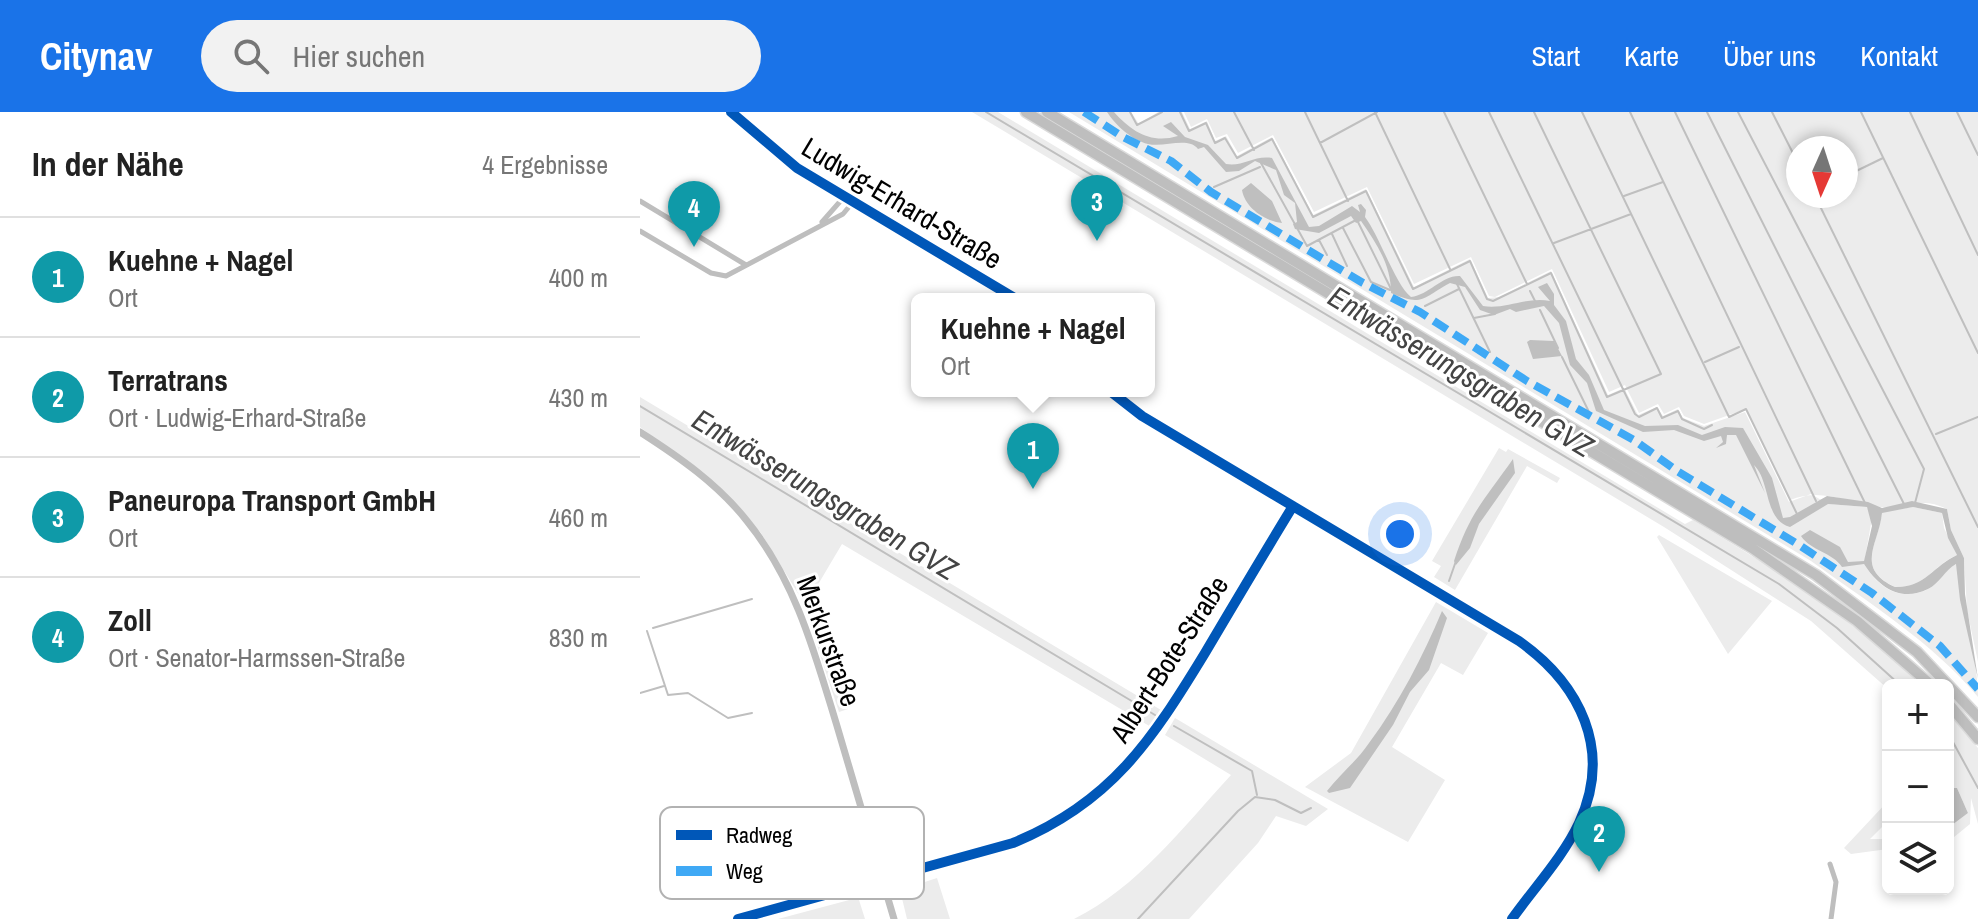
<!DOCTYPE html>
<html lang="de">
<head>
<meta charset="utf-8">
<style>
	body { margin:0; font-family:"Archivo Narrow",sans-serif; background:#f2f2f2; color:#222 }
	.controls { position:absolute; right:24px; bottom:24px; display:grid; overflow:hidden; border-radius:12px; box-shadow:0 4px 12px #0003 }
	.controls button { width:72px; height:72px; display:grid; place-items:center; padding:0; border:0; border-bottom:2px solid #e0e0e0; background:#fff; color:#222; font:40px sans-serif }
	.compass { position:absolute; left:1146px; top:24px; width:72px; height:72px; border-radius:50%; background:#fff; box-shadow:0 4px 12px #0003; rotate:183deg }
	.you { position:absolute; left:760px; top:422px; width:28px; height:28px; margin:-20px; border:6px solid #fff; border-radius:50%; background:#1a73e8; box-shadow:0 0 0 12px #1a73e833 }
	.badge { display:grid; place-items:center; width:52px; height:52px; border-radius:50%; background:#1a73e8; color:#fff; font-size:26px; font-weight:700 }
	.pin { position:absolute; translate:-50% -66px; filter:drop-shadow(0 2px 4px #0008) }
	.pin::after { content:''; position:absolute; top:42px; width:28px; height:24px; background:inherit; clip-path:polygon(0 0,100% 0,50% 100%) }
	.popup { position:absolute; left:271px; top:181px; width:244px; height:104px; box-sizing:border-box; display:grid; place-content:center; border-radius:12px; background:#fff; filter:drop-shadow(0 2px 6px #0005); font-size:26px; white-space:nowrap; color:#767676 }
	.popup b { font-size:30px; color:#222 }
	.popup::after { content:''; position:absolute; left:50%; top:100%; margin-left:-16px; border:16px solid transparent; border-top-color:#fff }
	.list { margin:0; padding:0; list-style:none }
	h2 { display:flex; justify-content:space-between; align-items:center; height:104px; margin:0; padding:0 32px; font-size:34px }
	h2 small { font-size:26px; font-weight:400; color:#767676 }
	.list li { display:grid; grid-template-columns:52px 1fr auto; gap:24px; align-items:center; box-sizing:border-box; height:120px; padding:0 32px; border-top:2px solid #e0e0e0 }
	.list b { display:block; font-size:30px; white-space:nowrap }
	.list p { margin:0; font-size:26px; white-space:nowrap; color:#767676 }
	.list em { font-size:26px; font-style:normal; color:#767676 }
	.icon { flex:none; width:44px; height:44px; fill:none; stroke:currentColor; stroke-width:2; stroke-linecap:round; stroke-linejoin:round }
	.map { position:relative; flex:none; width:1338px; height:807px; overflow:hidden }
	header { display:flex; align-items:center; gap:48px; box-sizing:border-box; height:112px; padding:0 40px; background:#1a73e8; color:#fff }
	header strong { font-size:38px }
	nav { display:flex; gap:44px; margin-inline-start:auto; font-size:28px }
	.search { width:560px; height:72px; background:#f2f2f2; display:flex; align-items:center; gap:20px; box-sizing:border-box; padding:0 28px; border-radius:44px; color:#767676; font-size:30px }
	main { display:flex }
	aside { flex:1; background:#fff }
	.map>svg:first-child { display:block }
	.green { fill:#ececec; fill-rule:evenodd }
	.water { fill:#bfbfbf; fill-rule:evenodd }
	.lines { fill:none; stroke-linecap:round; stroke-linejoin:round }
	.stream { stroke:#bfbfbf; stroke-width:2 }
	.motorway-casing { stroke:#dbdbdb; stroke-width:13 }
	.minor { stroke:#bebebe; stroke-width:5 }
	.tertiary { stroke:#bebebe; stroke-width:7 }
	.motorway { stroke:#bebebe; stroke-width:10 }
	.quiet { stroke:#3fa9f5; stroke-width:8; stroke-dasharray:16 8; stroke-linecap:butt }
	.cycleway-casing { stroke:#fff; stroke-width:15 }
	.cycleway { stroke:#0057b8; stroke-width:10 }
	.labels { text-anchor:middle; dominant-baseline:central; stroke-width:6; stroke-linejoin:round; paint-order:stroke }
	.street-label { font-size:28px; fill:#000; stroke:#fff }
	.water-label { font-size:30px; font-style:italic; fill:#444; stroke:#fff }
	.key { fill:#fff; stroke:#b2b2b2; stroke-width:2 }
	.key-label { font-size:22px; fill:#000 }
</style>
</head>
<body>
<header>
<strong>Citynav</strong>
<div class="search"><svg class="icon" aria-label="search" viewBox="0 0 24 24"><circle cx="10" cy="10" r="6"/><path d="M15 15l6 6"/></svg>Hier suchen</div>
<nav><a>Start</a><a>Karte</a><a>Über uns</a><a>Kontakt</a></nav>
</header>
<main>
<aside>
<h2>In der Nähe<small>4 Ergebnisse</small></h2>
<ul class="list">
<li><span class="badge" style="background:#0f9aa8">1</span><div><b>Kuehne + Nagel</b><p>Ort</p></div><em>400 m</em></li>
<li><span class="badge" style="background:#0f9aa8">2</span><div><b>Terratrans</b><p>Ort · Ludwig-Erhard-Straße</p></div><em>430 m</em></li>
<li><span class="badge" style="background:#0f9aa8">3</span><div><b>Paneuropa Transport GmbH</b><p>Ort</p></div><em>460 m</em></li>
<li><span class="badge" style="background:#0f9aa8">4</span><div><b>Zoll</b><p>Ort · Senator-Harmssen-Straße</p></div><em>830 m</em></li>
</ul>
</aside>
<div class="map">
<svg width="1338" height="807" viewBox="0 0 1338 807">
	<rect width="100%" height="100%" fill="#fff"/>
	<path class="green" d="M332,0H358L1045,412L1053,408C1133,456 1214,506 1280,573H1248V577L1171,509L1024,415Z
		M429,0H491L499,12L518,0H542L550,17L567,9L575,29L586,24L597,44L632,25L673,103L726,77L774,175L830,147L848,186L859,185L911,159L968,283L984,276L998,303L1017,295L1023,304L1038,297L1043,306L1064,314L1105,300L1149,390L1171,382L1188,392L1227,395L1232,406L1224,452C1237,473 1256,489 1284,479C1295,475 1305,460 1314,452L1318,453C1320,498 1338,542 1338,585C1292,530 1229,491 1171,449Z
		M544,0H1338V550L1327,498L1324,446L1311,418L1307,397C1280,383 1263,398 1240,395C1207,391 1182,375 1150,388L1106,297L1064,312L1044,304L1039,295L1024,302L1018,292L999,301L985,273L969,280L912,157L855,185L849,184L831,145L774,172L727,75L674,100L633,23L598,41L587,22L576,26L567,7L551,15ZM1158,36H1206V84H1158Z
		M0,285L521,598L511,615L202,432L170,486L183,513L208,597L199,600L162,488L121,421L85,380L0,315Z
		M859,336L866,340L868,337L920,366L917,371L887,354L815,478L794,465L801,454L792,449Z
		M1273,395L1302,401L1304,416L1317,443C1293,453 1286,476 1255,475C1214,456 1239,432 1242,400Z
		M1019,423L1132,489L1088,542L1017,425Z
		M796,490L848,521L823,563L801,551L752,635L805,668L768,730L665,675L711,641Z
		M1308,601L1338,636V712L1331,686L1330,712L1308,730V716L1328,701L1317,676H1308Z
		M535,606L688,697L666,714L636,704L618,731L549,807H434C497,776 544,714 591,663L525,623Z
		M1248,689V709L1230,727H1248V737L1211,742L1204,736Z
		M297,766L310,807H267L260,778Z
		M213,787L219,788L225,807H138Z"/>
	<path class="water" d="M467,0H474C492,20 511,32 538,24L523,14L531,10L545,25L568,33L586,52C603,55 614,43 632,46L669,115L679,114L712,94L720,100L718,93L721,92L726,98L725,105C740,125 756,174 771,185C789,183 802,163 820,164L843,194C865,198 888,184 910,189L898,175L907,171L914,182V193L926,209L936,247L949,263L964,298L1005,314L1038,313L1062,323L1085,315L1103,316L1132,366L1143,406L1150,405L1187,384L1228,390L1242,396L1272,389L1307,397L1311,418L1324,446L1325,482L1338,567L1320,488L1316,452C1305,458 1299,472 1288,477C1260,491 1238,474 1224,452L1202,455C1192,440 1171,439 1161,424L1170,418L1200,435L1208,450L1224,449L1232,414L1227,395L1188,392L1150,415C1124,408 1131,370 1114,353L1125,381L1096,323H1087L1086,332L1076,336L1083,330L1081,324L1064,329L1034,318L1003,320L956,299L947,271L930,253L919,211L904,194L876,200L870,197L854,203L840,198L825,175L810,171C782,186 783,195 751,181C751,153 737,132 721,109L716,111L711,104L679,121L655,117L653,112L657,110L655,91L644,83L636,58L615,49L599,59L586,60L564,35L558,37C548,24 524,36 508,32C492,28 476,14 467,0ZM1273,395L1302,401L1308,426L1317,443C1293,454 1285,476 1255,475C1214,456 1239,432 1242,401Z
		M611,71L632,89L642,111C625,109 605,96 602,78Z
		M890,228L914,229L922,244L893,247L887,230Z
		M873,347L875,361L839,412L830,436L816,453L814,449C830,400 845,387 873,347Z
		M802,499L807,506L789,558L770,580L753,613L710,676L689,681L687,679C700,662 717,649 729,631C759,591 783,544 802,499Z
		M1308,676H1317L1328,701L1308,716Z"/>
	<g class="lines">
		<path class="stream" d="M346,0L1139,472L1197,516L1260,573
			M490,0L497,13L522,0
			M540,0L549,19L566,11L575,31L585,26L597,46L632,27L673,105L726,79L773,177L830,149L847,187L853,189L911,161L967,285L1021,262L894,0
			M594,0L614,38
			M665,0L708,89
			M735,0L810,157
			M804,0L887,172
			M849,0L995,302L999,305L1017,296L1022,306L1038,299L1042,307L1064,317L1072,313
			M942,0L1089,305L1106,297L1157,402
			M990,0L1176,389
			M1035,0L1225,391
			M1067,0L1264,392
			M1098,0L1284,357L1275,391
			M1132,0L1158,51
			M1221,0L1338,241
			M1270,0L1338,143
			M1317,0L1338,43
			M680,31L737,0
			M621,51L667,134L716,108
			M1206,64L1243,46
			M574,75L620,55
			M984,84L1023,70
			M1175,84L1338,415
			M718,110L751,177
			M703,116L731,170L750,178
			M692,122L707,154
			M679,128L687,143
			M914,131L991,102
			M817,172L850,240
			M890,179L895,189
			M785,194L819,177
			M900,198L918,236
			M834,206L855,202
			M922,245L950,302
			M1065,250L1099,235
			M0,294L515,603
			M1296,322L1338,305
			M809,469L816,449
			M13,516L112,487
			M7,519L28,583L48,581L88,606L112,601
			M0,581L24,574
			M534,614L612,659L617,683
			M1308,621L1338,676
			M498,807L598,699L615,685L635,688L661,701L671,696"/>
		<g class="motorway-casing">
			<path id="motorway" d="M386,0L1112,436L1217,509L1291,573
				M407,0L1176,463L1277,540L1338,605
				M1308,591L1338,627"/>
		</g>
		<path class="minor" d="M91,0L157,56L376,187
			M0,89L106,153
			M182,110L204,85
			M0,119L71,161L86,164L203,102L213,90
			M470,279L502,304L879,529C940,572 973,638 939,711C923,745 894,776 872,807
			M1190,752L1196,770L1191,807
			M98,807L373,731C471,691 512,628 565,541C594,492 623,443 653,394"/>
		<path class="tertiary" d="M0,320C39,345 78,372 107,409C156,469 175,542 197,614C216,678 235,743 254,807"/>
		<use href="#motorway" class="motorway"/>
		<path class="quiet" d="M444,0L483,25L531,49L571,80L723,171L780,200L887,269L994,328L1037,359L1159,433L1232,481L1300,534L1338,577"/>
		<g class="cycleway-casing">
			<path id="cycleway" d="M91,0L157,56L376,187
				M470,279L502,304L879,529C940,572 973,638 939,711C923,745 894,776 872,807
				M98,807L373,731C471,691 512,628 565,541C594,492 623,443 653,394"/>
		</g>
		<use href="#cycleway" class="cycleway"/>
	</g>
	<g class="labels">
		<g class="street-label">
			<text transform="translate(262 91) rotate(31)">Ludwig-Erhard-Straße</text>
			<text transform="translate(189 529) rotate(70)">Merkurstraße</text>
			<text transform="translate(529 547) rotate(-57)">Albert-Bote-Straße</text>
		</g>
		<g class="water-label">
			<text transform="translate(821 259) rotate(31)">Entwässerungsgraben GVZ</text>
			<text transform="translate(185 382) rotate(31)">Entwässerungsgraben GVZ</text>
		</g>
	</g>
	<rect x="20" y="695" width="264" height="92" rx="12" class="key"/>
	<rect x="36" y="718" width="36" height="10" fill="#0057b8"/>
	<rect x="36" y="754" width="36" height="10" fill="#3fa9f5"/>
	<g class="key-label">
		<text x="86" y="731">Radweg</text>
		<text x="86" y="767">Weg</text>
	</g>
</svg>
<div class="controls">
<button>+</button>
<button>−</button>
<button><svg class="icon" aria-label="layers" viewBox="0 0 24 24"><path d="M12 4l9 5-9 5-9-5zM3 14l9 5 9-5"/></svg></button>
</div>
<svg class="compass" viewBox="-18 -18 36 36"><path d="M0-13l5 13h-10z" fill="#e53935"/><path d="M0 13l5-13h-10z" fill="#767676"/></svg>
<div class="you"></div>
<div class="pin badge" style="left:393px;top:377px;background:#0f9aa8">1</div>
<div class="popup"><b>Kuehne + Nagel</b>Ort</div>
<div class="pin badge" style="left:959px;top:760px;background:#0f9aa8">2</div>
<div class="pin badge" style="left:457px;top:129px;background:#0f9aa8">3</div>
<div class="pin badge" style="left:54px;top:135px;background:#0f9aa8">4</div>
</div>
</main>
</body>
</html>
